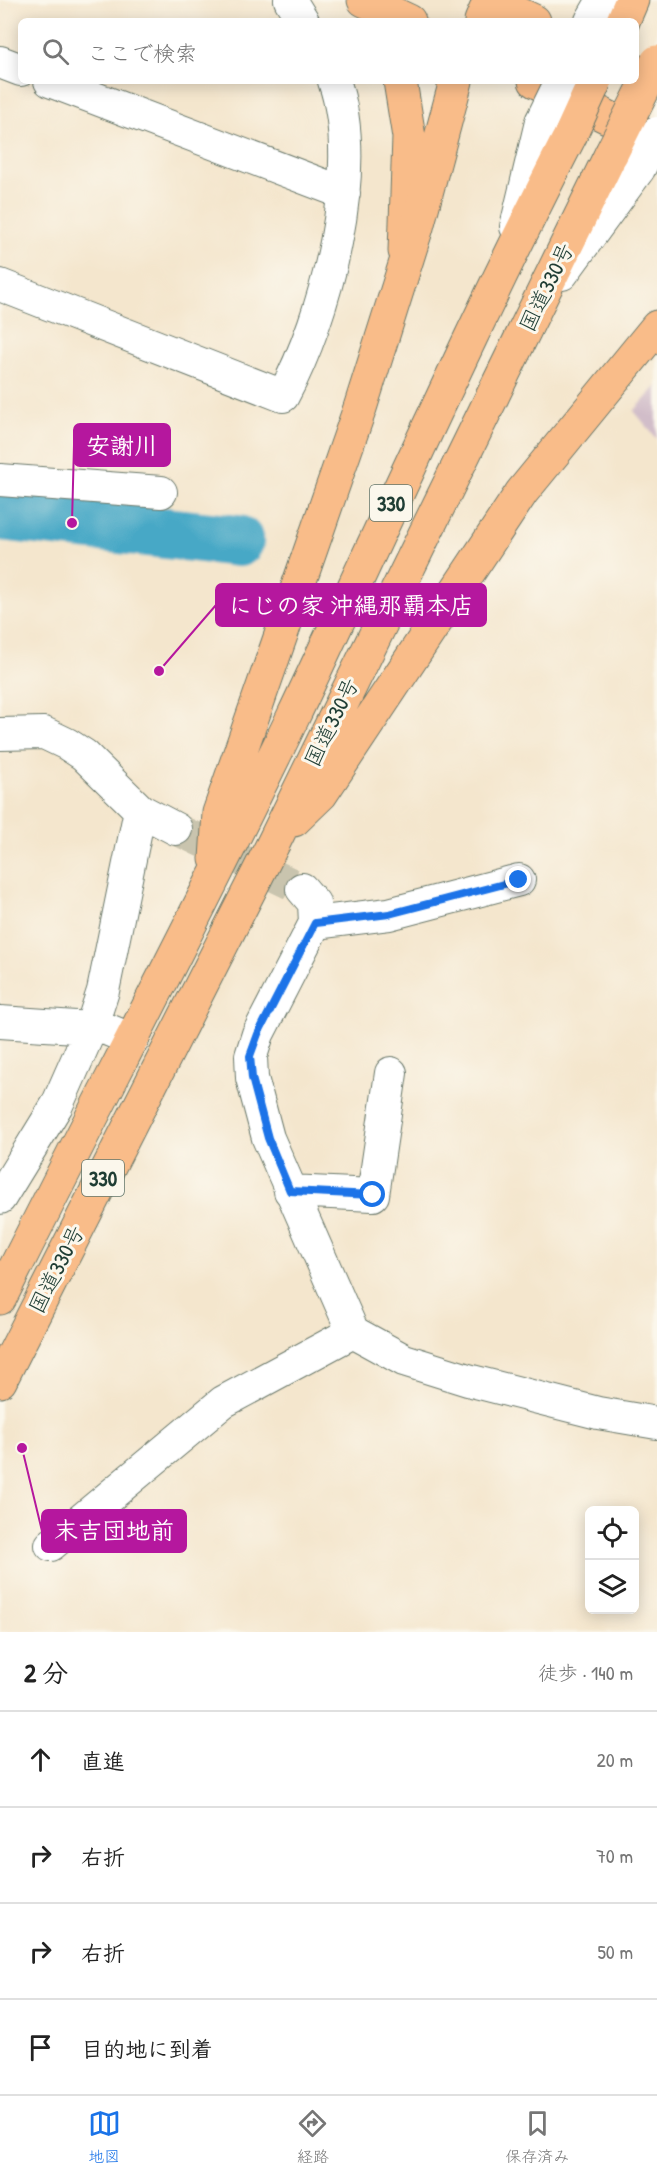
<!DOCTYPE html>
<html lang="ja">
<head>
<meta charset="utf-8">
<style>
	body { margin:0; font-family:"Patrick Hand","Klee One",sans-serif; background:#f2f2f2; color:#222 }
	.controls { position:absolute; right:18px; bottom:18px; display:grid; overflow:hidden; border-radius:9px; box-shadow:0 3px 15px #0003 }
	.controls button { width:54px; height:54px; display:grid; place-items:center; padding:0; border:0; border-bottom:2px solid #e0e0e0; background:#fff; color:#222; font:30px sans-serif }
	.stop { position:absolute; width:18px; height:18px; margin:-14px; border:4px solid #1a73e8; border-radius:50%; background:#fff }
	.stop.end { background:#1a73e8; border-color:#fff; box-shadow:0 2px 6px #0008 }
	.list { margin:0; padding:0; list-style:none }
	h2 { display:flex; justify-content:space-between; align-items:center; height:78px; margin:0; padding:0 24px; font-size:26px }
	h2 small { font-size:20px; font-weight:400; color:#767676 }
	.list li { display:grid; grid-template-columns:39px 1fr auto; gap:18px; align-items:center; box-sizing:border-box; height:96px; padding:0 24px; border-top:2px solid #e0e0e0 }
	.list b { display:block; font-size:22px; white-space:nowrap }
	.list em { font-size:20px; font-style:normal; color:#767676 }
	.icon { flex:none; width:33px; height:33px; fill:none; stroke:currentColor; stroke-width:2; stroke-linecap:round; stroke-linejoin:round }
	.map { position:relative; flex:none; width:657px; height:1632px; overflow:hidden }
	.search { position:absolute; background:#fff; box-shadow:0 3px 15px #0003; left:18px; right:18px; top:18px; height:66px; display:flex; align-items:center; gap:15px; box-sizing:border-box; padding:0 21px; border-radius:9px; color:#767676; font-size:22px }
	.sheet { height:462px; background:#fff }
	nav { display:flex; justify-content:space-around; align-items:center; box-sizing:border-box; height:84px; border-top:2px solid #e0e0e0; background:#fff; font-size:16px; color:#767676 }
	nav a { display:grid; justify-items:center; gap:3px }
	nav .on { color:#1a73e8 }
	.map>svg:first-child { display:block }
	.industrial { fill:#d1bdc9 }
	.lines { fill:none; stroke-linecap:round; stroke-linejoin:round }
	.river { stroke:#46a8c6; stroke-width:52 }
	.minor-tunnel { stroke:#c9c4ae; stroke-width:32; stroke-dasharray:32 16; stroke-linecap:butt }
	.minor-casing { stroke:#6a786a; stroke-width:34 }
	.major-casing { stroke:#6a786a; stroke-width:35 }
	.highway-casing { stroke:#6a786a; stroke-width:35 }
	.minor { stroke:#fff; stroke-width:32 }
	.major { stroke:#f9bc89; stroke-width:33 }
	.highway { stroke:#f9bc89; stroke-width:33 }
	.minor-bridge-casing { stroke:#6a786a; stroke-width:34; stroke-linecap:butt }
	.highway-bridge-casing { stroke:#6a786a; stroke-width:35; stroke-linecap:butt }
	.minor-bridge { stroke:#fff; stroke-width:32 }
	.highway-bridge { stroke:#f9bc89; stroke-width:33 }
	.route { stroke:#1a73e8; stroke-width:8 }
	.labels { text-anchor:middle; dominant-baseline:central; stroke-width:6; stroke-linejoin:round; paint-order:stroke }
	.shield { fill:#fbf7ec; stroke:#61756b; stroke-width:1.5 }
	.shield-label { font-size:21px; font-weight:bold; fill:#1f3d34 }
	.street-label { font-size:22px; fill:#1f3d34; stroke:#fbf7ec }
	.leader { fill:none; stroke:#b5179e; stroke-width:2 }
	.callout-dot { fill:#b5179e; stroke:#fbf7ec; stroke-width:2 }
	.callout { fill:#b5179e; stroke:#b5179e; stroke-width:2 }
	.callout-label { font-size:24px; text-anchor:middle; font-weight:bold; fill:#fff }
</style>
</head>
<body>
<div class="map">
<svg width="657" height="1632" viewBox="0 0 657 1632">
	<rect width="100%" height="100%" fill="#fbf7ec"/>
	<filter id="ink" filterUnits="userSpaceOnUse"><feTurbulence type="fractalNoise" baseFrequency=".0167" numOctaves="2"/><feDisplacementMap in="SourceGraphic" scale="12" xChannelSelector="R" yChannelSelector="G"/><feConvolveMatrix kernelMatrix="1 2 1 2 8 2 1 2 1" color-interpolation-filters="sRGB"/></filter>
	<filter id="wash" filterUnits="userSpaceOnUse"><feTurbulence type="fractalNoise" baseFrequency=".008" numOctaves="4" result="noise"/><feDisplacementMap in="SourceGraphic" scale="24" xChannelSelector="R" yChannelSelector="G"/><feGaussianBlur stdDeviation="1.35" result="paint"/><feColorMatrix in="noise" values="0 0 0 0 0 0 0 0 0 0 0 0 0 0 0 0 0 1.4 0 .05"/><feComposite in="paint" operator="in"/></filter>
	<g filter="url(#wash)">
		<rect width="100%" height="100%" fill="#f4e6cd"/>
		<path class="industrial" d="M657,386V439L634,411Z"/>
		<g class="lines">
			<path class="river" d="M0,515L238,541"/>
		</g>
	</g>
	<g filter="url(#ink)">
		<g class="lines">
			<path class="minor-tunnel" d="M176,829L302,889"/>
			<g class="minor-casing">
				<path id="minor" d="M290,0L303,21
					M591,21L603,0
					M0,62L21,70
					M50,81L344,193
					M516,227L541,122
					M562,274L639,169
					M0,285L283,396C326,316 365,169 334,81
					M0,480L161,492
					M0,734L44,733L67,744L84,755L140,810L176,829
					M302,889L314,903L315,923L258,1034L251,1056L252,1078L268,1138L353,1332L404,1360L468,1380L598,1413L657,1423
					M315,923L389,914L519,880
					M0,1022L106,1029L133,1040
					M290,1191L373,1195L391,1073
					M0,1198L57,1105L91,1028L103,991L140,810
					M51,1545L223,1402L353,1332"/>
			</g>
			<g class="major-casing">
				<path id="major" d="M364,0L409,21
					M489,0L534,21
					M400,81L409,137L405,251
					M535,81L650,138"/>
			</g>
			<g class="highway-casing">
				<path id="highway" d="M481,21L490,0
					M623,21L632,0
					M294,820L321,794L522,492L657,327
					M216,859L219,813L360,408L417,227L456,81
					M0,1298C97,1104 199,913 293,717C385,523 472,327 570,136
					M0,1381L274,842L611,154"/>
			</g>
			<use href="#minor" class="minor"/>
			<use href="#major" class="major"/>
			<use href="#highway" class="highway"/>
			<g class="minor-bridge-casing">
				<path id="minor-bridge" d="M541,122L561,81
					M639,169L657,133"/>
			</g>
			<g class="highway-bridge-casing">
				<path id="highway-bridge" d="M570,136L595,81
					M611,154L657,62"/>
			</g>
			<use href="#minor-bridge" class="minor-bridge"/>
			<use href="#highway-bridge" class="highway-bridge"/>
		</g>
	</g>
	<g class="lines" filter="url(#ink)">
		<path class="route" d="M373,1195L290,1191L268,1138L252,1078L250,1056L258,1034L315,923L389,914L519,880"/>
	</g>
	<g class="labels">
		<g class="shield">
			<rect x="370" y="485" width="42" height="36" rx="4.5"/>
			<rect x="82" y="1160" width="42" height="36" rx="4.5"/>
		</g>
		<g class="shield-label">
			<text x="391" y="503">330</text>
			<text x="103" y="1178">330</text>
		</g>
		<g class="street-label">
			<text transform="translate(546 287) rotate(-64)">国道330号</text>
			<text transform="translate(331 722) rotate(-64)">国道330号</text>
			<text transform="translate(56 1269) rotate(-63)">国道330号</text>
		</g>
	</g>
	<path class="leader" d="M72 523L74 445M159 671L216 605M22 1448L42 1531"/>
	<g class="callout-dot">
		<circle cx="72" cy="523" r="6"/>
		<circle cx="159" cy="671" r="6"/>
		<circle cx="22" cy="1448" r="6"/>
	</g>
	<g class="callout">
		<rect x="74" y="424" width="96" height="42" rx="6"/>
		<rect x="216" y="584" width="270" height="42" rx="6"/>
		<rect x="42" y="1510" width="144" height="42" rx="6"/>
	</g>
	<g class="callout-label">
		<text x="122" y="454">安謝川</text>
		<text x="351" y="614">にじの家 沖縄那覇本店</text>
		<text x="114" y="1539">末吉団地前</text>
	</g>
</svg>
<div class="controls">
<button><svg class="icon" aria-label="locate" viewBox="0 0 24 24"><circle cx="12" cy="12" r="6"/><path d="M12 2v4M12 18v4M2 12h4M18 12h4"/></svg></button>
<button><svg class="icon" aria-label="layers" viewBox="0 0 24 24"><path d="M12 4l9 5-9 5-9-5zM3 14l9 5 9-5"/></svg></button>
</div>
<div class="stop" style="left:373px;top:1195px"></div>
<div class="stop end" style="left:519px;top:880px"></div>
<div class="search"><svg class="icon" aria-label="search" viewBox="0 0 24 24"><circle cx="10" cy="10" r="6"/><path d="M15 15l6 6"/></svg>ここで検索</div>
</div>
<section class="sheet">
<h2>2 分<small>徒歩 · 140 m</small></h2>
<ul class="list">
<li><svg class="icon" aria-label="ahead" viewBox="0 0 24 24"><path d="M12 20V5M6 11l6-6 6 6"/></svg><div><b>直進</b></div><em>20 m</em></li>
<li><svg class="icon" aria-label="right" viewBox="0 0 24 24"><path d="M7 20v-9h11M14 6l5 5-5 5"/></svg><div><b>右折</b></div><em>70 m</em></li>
<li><svg class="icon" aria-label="right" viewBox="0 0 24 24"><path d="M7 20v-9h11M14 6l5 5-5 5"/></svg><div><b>右折</b></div><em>50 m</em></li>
<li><svg class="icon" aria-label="arrive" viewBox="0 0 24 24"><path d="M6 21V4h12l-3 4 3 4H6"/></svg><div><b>目的地に到着</b></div></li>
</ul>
</section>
<nav>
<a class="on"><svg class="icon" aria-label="map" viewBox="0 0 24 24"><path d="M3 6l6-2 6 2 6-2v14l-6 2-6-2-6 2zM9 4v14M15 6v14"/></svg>地図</a>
<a><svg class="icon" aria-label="directions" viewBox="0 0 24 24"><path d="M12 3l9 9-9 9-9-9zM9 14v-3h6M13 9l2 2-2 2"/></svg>経路</a>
<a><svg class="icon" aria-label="saved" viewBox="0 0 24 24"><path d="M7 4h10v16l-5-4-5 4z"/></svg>保存済み</a>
</nav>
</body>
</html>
